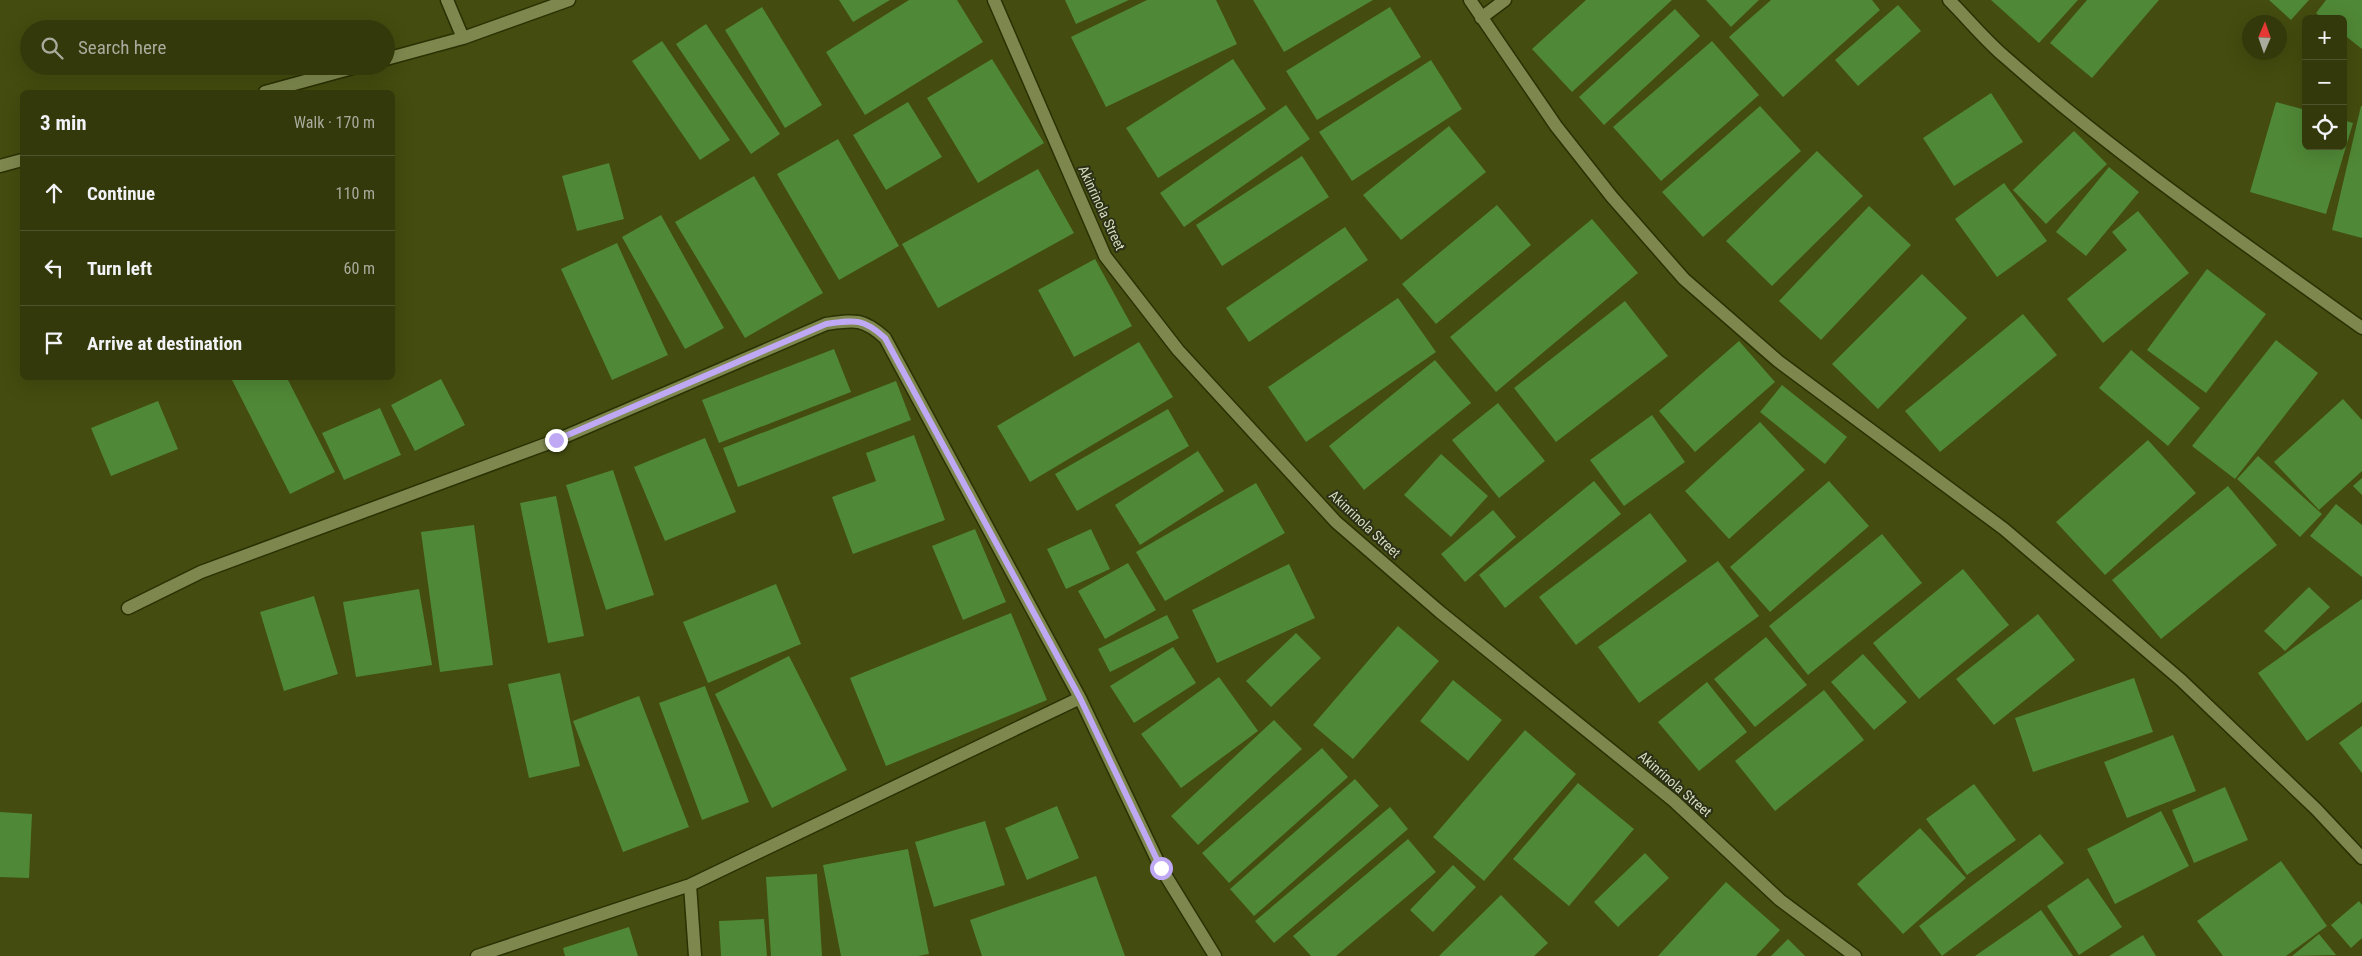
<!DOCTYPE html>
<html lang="en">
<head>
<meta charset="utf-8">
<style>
	body { margin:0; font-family:"Roboto Condensed",sans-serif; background:#3b4014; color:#f1f3f6 }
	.controls { position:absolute; right:15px; top:15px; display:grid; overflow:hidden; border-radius:8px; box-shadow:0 5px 20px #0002 }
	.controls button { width:45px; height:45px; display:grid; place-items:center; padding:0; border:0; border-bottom:1px solid #4e532c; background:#33390b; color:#f1f3f6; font:25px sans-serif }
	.compass { position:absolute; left:2242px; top:15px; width:45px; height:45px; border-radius:50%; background:#33390b; box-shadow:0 5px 20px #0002; rotate:2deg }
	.stop { position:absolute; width:15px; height:15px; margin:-11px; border:4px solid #bfa9f4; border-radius:50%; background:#fff }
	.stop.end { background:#bfa9f4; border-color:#fff; box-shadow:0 1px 5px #0008 }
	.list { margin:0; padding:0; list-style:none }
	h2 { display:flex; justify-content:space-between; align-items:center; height:65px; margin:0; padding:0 20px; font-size:21px }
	h2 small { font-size:16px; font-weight:400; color:#a9ac9d }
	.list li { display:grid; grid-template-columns:32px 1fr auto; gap:15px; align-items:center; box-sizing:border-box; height:75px; padding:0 20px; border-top:1px solid #4e532c }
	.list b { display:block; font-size:19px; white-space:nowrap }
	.list em { font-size:16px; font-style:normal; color:#a9ac9d }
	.icon { flex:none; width:28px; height:28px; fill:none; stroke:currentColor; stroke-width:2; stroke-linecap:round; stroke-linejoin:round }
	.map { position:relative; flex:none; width:2362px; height:956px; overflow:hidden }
	.search { position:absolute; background:#33390b; box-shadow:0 5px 20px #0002; left:20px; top:20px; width:375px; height:55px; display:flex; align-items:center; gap:12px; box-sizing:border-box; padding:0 18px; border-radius:28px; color:#a9ac9d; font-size:19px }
	.panel { position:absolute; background:#33390b; box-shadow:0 5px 20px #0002; left:20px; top:90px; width:375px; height:290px; border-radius:8px }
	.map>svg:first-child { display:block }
	.building { fill:#4f8836 }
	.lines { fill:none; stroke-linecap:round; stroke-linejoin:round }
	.street-casing { stroke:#2b3103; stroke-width:15 }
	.street { stroke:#7e884e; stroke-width:12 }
	.route { stroke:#bfa9f4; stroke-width:6 }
	.labels { text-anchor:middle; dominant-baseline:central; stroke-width:4; stroke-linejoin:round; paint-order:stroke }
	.street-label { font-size:14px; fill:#d5dcbd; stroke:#2b3017 }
</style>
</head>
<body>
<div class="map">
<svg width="2362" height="956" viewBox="0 0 2362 956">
	<rect width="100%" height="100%" fill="#444c0f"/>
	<path class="building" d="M839,0H890L853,22Z
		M909,0H957L983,42L865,115L826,52Z
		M1065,0H1129L1076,24Z
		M1147,0H1216L1237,44L1106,107L1071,37Z
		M1253,0H1373L1284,52Z
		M1586,0H1672L1572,92L1532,49Z
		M1706,0H1759L1731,27Z
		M1771,0H1872L1880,10L1783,97L1729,37Z
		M1991,0H2078L2039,43Z
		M2087,0H2159L2092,78L2050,43Z
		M2269,0H2309L2291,20Z
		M2326,0H2362V49L2343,34V19H2323L2316,13Z
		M1898,5L1921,31L1858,86L1835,60Z
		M762,7L822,105L785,128L725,30Z
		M1390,7L1421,57L1317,120L1286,71Z
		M1675,9L1700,36L1604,125L1579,97Z
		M706,24L780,134L751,154L676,44Z
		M662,41L730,140L700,160L632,61Z
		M1712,41L1759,95L1661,181L1613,127Z
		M992,59L1044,143L978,183L927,98Z
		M1233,59L1266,109L1158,178L1126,128Z
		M1431,60L1462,109L1352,181L1319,132Z
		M1991,93L2023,142L1954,186L1923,138Z
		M908,102L942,157L886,190L853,135Z
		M2276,102L2306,110V146H2343V120L2353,123L2326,214L2250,192Z
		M1286,105L1310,139L1184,227L1160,193Z
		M1760,106L1801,151L1703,237L1662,192Z
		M2361,106H2362V238L2332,230Z
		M1449,126L1486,172L1401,240L1363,195Z
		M2074,131L2107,164L2046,224L2013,190Z
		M838,139L899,246L839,280L777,174Z
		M1817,151L1863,196L1772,286L1726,241Z
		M1302,156L1329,197L1222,266L1196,225Z
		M609,163L624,219L577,231L562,176Z
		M2109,167L2139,192L2086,256L2056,232Z
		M1038,169L1074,233L938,308L902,244Z
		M754,176L823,293L745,338L675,222Z
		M2004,183L2047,241L1997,277L1955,219Z
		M1497,205L1531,245L1436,324L1402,284Z
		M1869,206L1911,245L1821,340L1779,301Z
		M2138,211L2189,273L2103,343L2067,299L2127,250L2112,232Z
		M661,215L724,328L685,349L622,237Z
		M1592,219L1638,273L1496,392L1450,337Z
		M1345,227L1368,260L1249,342L1226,308Z
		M617,243L668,355L612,380L561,269Z
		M1095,259L1132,326L1074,357L1038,290Z
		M2207,269L2266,314L2206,393L2147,350Z
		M1922,274L1967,318L1878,409L1832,364Z
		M1398,298L1436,352L1306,442L1268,387Z
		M1625,301L1668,356L1556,442L1514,388Z
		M2023,314L2057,355L1940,452L1905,411Z
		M2276,340L2318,373L2235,479L2192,446Z
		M1739,341L1775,382L1695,452L1659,411Z
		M1139,342L1173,397L1030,482L997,426Z
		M834,349L851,392L719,443L702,400Z
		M2131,350L2200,408L2168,446L2099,388Z
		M1435,360L1471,403L1364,490L1329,446Z
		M231,378H287L335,472L290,494Z
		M441,379L465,425L415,451L391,405Z
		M896,381L911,420L738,487L723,448Z
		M1782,385L1847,437L1825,464L1760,412Z
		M2343,399L2362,420V471L2319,510L2274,462Z
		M158,401L178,449L111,476L91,428Z
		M1498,403L1545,461L1499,498L1452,440Z
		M380,408L401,455L344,480L322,433Z
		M1168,409L1189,446L1077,511L1055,474Z
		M1652,415L1685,462L1624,506L1590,460Z
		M1760,422L1805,470L1729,539L1685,491Z
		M914,435L945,520L853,554L832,497L876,481L866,453Z
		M705,438L736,512L665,541L634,467Z
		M2148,440L2196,493L2105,575L2056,522Z
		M1198,451L1224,491L1140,545L1115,505Z
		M1441,454L1488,496L1451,537L1404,495Z
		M2258,456L2322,514L2300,537L2237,479Z
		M613,470L654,595L606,610L566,485Z
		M2362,478V495L2353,486Z
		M1594,481L1621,514L1505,608L1479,575Z
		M1829,481L1869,526L1770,612L1730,567Z
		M1256,483L1285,533L1165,601L1136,552Z
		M2228,486L2277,545L2161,639L2112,580Z
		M556,496L584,636L548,643L520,503Z
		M2336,504L2362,525V577L2310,536Z
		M1493,510L1516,537L1465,582L1441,554Z
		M1650,513L1687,561L1576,645L1539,597Z
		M474,525L493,665L440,672L421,532Z
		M975,529L1006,602L963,620L932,546Z
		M1091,529L1110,569L1066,589L1047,549Z
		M1882,534L1922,583L1808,675L1769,626Z
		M1718,561L1759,616L1639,703L1598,647Z
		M1128,563L1156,610L1105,639L1078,591Z
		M1289,564L1315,618L1217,663L1192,610Z
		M1963,569L2009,625L1919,699L1873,643Z
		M776,584L801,644L708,683L683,622Z
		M2309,587L2330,607L2285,651L2264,631Z
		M419,589L432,665L356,677L343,602Z
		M314,596L338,674L284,691L260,612Z
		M2362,599V702L2307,741L2258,673Z
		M1011,613L1047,700L886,766L850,678Z
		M2038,614L2075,660L1994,725L1956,679Z
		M1167,615L1179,638L1110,672L1098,649Z
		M1398,626L1439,661L1353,759L1313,725Z
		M1296,633L1321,658L1271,707L1246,681Z
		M1766,637L1807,685L1755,727L1714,679Z
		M1173,647L1196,683L1134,723L1110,686Z
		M1863,654L1907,702L1874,730L1831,682Z
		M789,656L847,770L772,808L715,694Z
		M560,673L580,766L529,778L508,684Z
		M1219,677L1258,731L1181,788L1141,734Z
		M2134,678L2153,732L2033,772L2015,718Z
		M1453,680L1502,720L1468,761L1420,721Z
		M1707,682L1747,732L1699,771L1658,722Z
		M705,686L749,802L702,820L659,703Z
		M1824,690L1864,740L1775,811L1735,761Z
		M639,696L689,827L623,852L573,721Z
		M1274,720L1302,749L1198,845L1171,816Z
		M2362,726V773L2339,743Z
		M1525,730L1576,774L1484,881L1433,837Z
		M2173,735L2196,791L2127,818L2104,762Z
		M1322,748L1348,777L1229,883L1202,853Z
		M1355,779L1379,806L1254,916L1230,889Z
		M1578,783L1634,829L1569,906L1513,859Z
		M1974,784L2016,840L1967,875L1926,819Z
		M2225,787L2248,840L2194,863L2172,810Z
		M1057,806L1079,858L1027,880L1005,828Z
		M1390,807L1408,829L1274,943L1255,921Z
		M2161,811L2189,866L2115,904L2087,849Z
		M0,812L32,814L29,878L0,877Z
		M985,821L1005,885L934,907L915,842Z
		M1920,828L1966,878L1903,934L1857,884Z
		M2040,834L2064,863L1942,956L1919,926Z
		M1408,839L1436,872L1336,956H1311L1293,936Z
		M908,849L929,954L918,956H841L823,865Z
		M1645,853L1669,878L1618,927L1594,902Z
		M2281,861L2327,926L2286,956H2223L2197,921Z
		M1453,865L1476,887L1433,932L1410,910Z
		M817,874L822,956H771L766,877Z
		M1096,876L1125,956H982L970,920Z
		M2088,878L2122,927L2079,955L2047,906Z
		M1726,882L1780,930L1756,956H1658Z
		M1501,895L1548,943L1534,956H1439Z
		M2359,901L2362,905V938L2351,948L2331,925Z
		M2041,910L2073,956H1975Z
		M764,919L767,956H721L719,921Z
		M629,927L638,956H565L563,948Z
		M2319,934L2336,955L2292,956Z
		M2143,935L2156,956H2109Z
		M1788,939L1805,956H1771Z"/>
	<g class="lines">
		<g class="street-casing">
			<path id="street" d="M447,0L463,38
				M994,0L1105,256L1178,350L1336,522L1440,612L1674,801L1780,900L1855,956
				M1470,0L1556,126L1612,197L1684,279L1778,361L2004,529L2181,680L2316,809L2362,858
				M1949,0C1968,19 1985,40 2005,57C2117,156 2241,241 2362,328
				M1481,18L1505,0
				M386,59L463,38L569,0
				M265,92L360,66
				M0,166L22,160
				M128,608L201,572L557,440L826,324C855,320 863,318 885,338L1080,698L1161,868L1215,956
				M690,885L695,956
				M477,956L690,885L1080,698"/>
		</g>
		<use href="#street" class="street"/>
	</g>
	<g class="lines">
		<path class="route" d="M556,440L826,324C855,320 863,318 885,338L1080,698L1161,868"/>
	</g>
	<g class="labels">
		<g class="street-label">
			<text transform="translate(1102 208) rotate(65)">Akinrinola Street</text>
			<text transform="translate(1365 524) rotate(43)">Akinrinola Street</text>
			<text transform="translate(1675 784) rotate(41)">Akinrinola Street</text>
		</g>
	</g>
</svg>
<div class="controls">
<button>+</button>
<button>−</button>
<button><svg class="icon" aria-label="locate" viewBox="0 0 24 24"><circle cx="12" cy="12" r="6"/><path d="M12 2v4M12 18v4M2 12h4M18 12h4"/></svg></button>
</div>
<svg class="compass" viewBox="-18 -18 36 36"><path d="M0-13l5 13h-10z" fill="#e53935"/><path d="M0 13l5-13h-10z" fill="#a9ac9d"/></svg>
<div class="stop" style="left:1161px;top:868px"></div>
<div class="stop end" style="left:556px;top:440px"></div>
<div class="search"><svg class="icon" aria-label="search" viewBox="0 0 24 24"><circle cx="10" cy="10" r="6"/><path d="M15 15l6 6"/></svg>Search here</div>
<section class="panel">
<h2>3 min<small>Walk · 170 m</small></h2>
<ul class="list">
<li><svg class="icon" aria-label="ahead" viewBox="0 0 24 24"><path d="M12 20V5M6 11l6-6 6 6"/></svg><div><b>Continue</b></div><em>110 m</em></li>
<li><svg class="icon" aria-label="left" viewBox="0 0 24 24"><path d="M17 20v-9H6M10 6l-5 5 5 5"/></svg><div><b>Turn left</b></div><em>60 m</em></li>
<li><svg class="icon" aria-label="arrive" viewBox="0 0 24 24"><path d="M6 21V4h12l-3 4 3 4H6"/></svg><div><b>Arrive at destination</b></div></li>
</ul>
</section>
</div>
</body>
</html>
